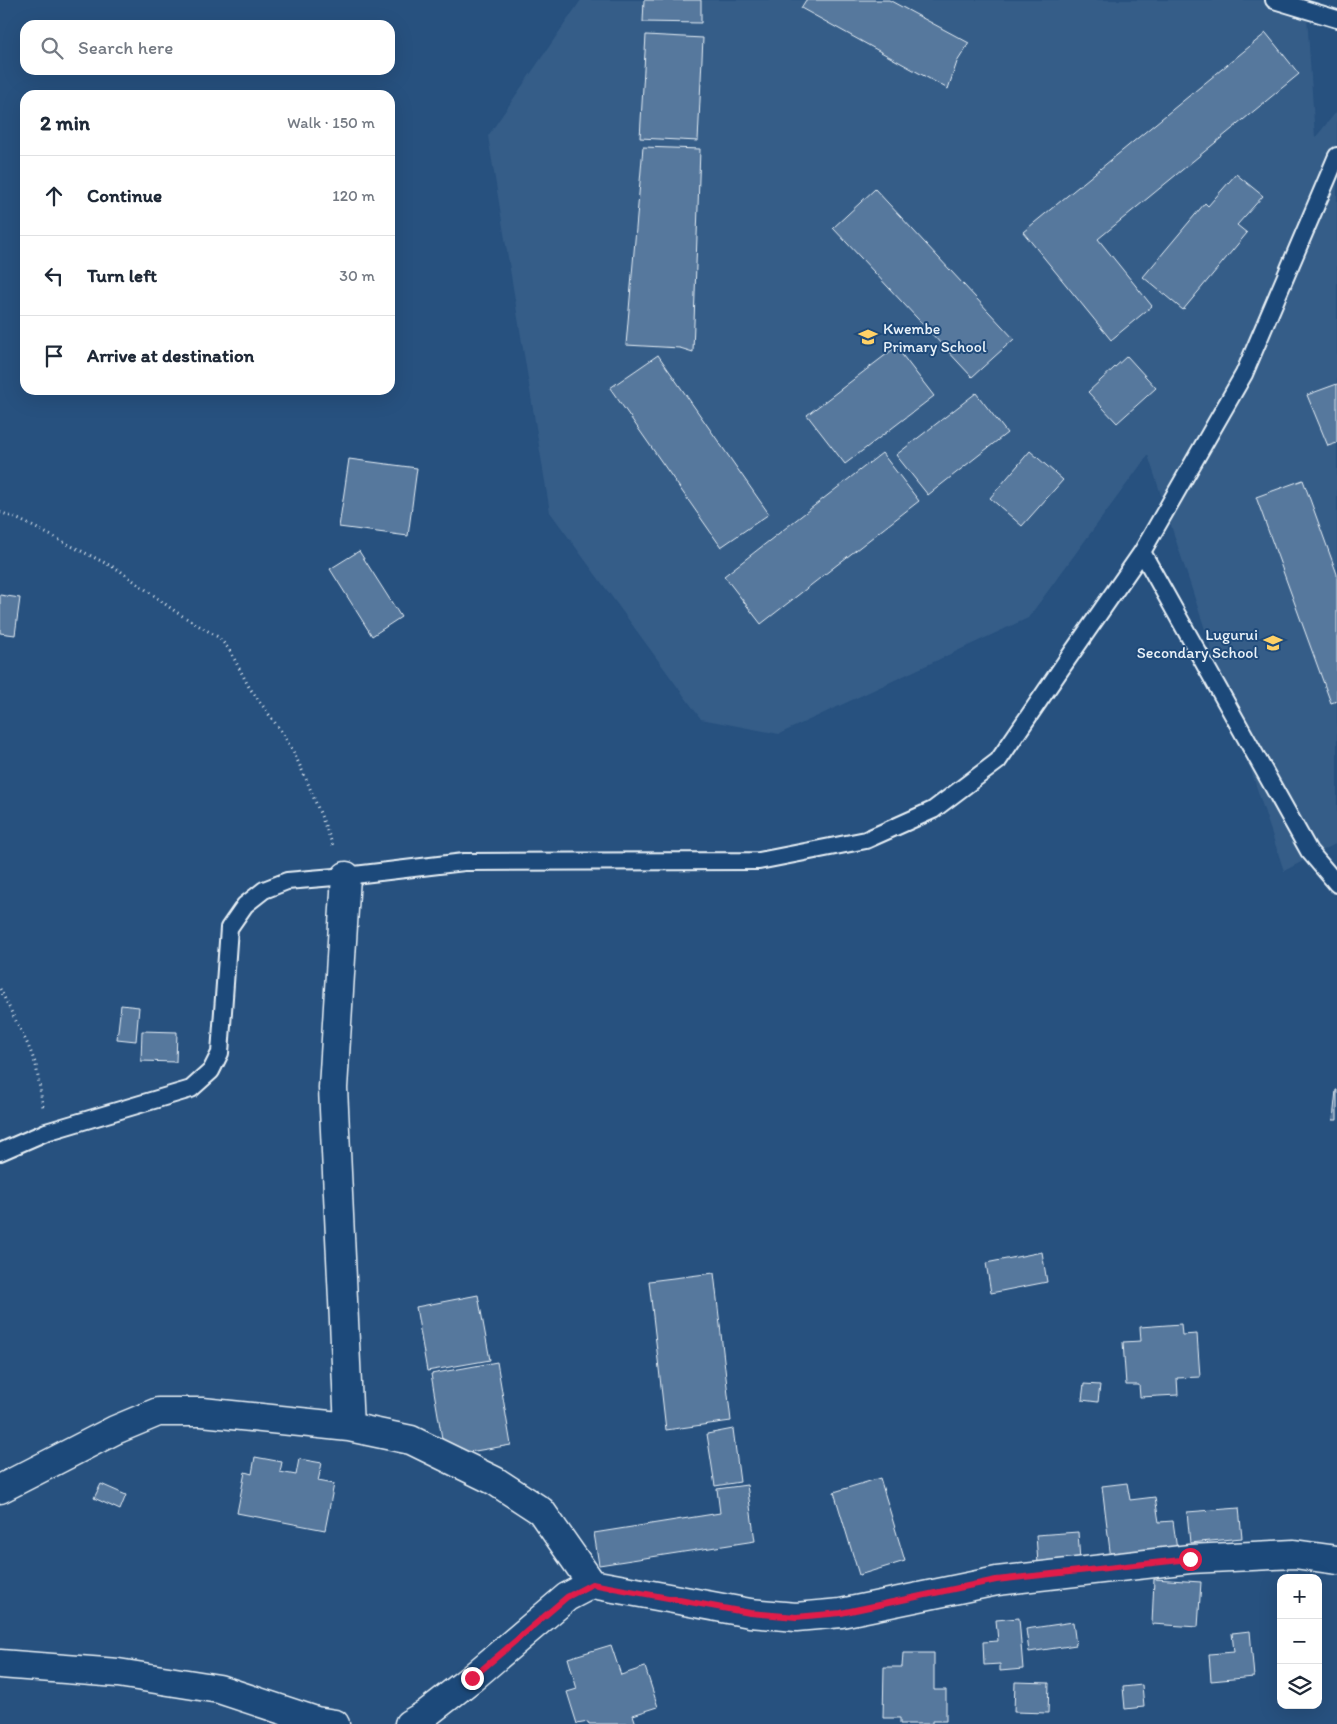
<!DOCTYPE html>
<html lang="en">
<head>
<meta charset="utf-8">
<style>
	body { margin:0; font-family:Itim,sans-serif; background:#f6f6f7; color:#1f2937 }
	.controls { position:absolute; right:15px; bottom:15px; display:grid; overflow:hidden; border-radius:10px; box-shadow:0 5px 20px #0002 }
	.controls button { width:45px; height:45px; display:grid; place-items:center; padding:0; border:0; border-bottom:1px solid #e0e1e3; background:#fff; color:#1f2937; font:25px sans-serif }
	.stop { position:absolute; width:15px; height:15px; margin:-11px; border:4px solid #e11d48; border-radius:50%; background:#fff }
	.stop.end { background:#e11d48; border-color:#fff; box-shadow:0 1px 5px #0008 }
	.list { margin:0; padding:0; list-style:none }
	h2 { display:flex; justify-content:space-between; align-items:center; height:65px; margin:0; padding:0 20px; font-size:21px }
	h2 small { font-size:16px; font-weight:400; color:#747a83 }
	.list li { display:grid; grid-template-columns:32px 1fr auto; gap:15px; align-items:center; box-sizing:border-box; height:80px; padding:0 20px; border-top:1px solid #e0e1e3 }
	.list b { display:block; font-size:19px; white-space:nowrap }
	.list em { font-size:16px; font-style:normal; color:#747a83 }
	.icon { flex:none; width:28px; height:28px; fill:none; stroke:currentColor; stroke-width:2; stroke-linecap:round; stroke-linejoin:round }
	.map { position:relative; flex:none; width:1337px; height:1724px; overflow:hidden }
	.search { position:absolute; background:#fff; box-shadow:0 5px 20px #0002; left:20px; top:20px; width:375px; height:55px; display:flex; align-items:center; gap:12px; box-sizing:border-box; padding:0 18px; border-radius:15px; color:#747a83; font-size:19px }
	.panel { position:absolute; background:#fff; box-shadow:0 5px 20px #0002; left:20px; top:90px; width:375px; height:305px; border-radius:15px }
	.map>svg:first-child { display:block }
	.built { fill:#355d88 }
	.building { fill:#57789d; stroke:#e8f1f8 }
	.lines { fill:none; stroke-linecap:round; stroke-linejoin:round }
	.lane-casing { stroke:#e8f1f8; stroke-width:20 }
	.street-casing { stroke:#e8f1f8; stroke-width:31 }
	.path { stroke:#e8f1f8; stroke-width:3; stroke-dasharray:1 4; stroke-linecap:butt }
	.lane { stroke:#1f4a7a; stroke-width:16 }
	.street { stroke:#1f4a7a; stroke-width:28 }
	.route { stroke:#e11d48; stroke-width:6 }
	.labels { text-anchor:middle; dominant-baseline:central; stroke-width:4; stroke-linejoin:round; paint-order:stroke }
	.poi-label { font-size:16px; fill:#e8f1f8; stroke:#1f4a7a; text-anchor:start }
</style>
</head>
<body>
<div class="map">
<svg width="1337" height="1724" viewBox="0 0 1337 1724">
	<rect width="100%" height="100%" fill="#27517f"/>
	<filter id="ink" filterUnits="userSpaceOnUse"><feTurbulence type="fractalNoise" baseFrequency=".02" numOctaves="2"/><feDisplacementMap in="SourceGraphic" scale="10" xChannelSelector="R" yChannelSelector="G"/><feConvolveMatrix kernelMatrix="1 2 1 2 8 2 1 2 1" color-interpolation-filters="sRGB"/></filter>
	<g filter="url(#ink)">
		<path class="built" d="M581,0H1306L1315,138L1337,111V843L1284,871L1148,455L1028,618L779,734L701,719L550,512L488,136Z"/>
		<path class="building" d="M644,0H701V23L643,22Z
			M806,0H889L969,43L957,62L948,89L801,8Z
			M1266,33L1299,74L1098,239L1152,306L1111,340L1023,232Z
			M646,35L703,38L698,141L640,138Z
			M643,147L700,149L693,352L680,348L626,345Z
			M1236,174L1263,196L1237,225L1247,233L1183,310L1143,277L1205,203L1208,206Z
			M875,189L1014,339L972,377L833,228Z
			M896,347L934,396L845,464L807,415Z
			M658,355L769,514L721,547L610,388Z
			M1127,356L1156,388L1117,423L1088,392Z
			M1337,384V443L1328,446L1307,395Z
			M976,393L1007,433L928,495L896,455Z
			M1030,451L1063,480L1022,526L990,498Z
			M882,453L919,501L761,624L724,576Z
			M349,459L417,468L408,536L339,527Z
			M1303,480L1337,574V701L1331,703L1256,497Z
			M359,551L401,617L372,636L330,569Z
			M0,595L20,598L15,635L0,633Z
			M121,1005L139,1007L136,1041L117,1039Z
			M142,1031L177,1032L176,1062L141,1061Z
			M1336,1090H1337V1120H1333Z
			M1042,1252L1047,1282L991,1293L986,1263Z
			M714,1273L731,1421L666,1430L649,1281Z
			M478,1295L490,1360L427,1371L416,1307Z
			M1181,1324L1182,1335L1197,1334L1200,1377L1177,1378L1178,1395L1140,1397L1139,1385H1126L1123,1342L1141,1341L1140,1327Z
			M497,1362L511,1445L445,1456L431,1374Z
			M1084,1384L1100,1385L1098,1402L1082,1400Z
			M733,1429L740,1482L715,1486L707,1434Z
			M255,1457L282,1462L280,1472L296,1475L299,1459L322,1463L318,1481L334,1484L325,1530L237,1513L245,1472L252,1474Z
			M880,1478L905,1561L859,1575L834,1492Z
			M1127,1483L1130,1500L1155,1497L1159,1522L1173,1521L1177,1550L1111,1559L1102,1486Z
			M101,1484L126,1495L120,1510L94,1498Z
			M747,1485L755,1541L599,1565L594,1533L720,1513L717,1489Z
			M1239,1508L1242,1538L1190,1543L1187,1512Z
			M1078,1532L1080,1561L1038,1564L1036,1535Z
			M1154,1579L1201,1582L1198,1627L1152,1624Z
			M1019,1618L1023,1669L1000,1671V1664L984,1665L983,1642L998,1641L996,1620Z
			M1073,1622L1076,1645L1029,1652L1026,1629Z
			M1250,1631L1254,1677L1211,1681L1209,1654L1234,1652L1232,1633Z
			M611,1645L621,1675L645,1667L658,1707L633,1715L636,1724H589L588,1722L577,1724L567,1692L577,1689L568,1658Z
			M903,1653H934V1690H946V1721H932V1724H900V1718H883L884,1667H902Z
			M1015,1682L1049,1683L1048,1713L1014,1712Z
			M1142,1685L1144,1707L1125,1709L1123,1687Z"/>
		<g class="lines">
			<g class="lane-casing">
				<path id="lane" d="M1274,0L1337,19
					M1142,552L1309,851L1337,884
					M0,1152L46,1132L191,1089L211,1071L220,1053L229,928L245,905L264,890L287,881L346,876L464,862L759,861L866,840L933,810L998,761L1067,660L1142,552L1244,374L1337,156"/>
			</g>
			<g class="street-casing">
				<path id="street" d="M346,876L333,1088L349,1427
					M0,1489L115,1430L158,1412H202L349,1427L411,1440L495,1481L541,1511L592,1584
					M0,1664L118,1673L219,1689L316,1721L335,1724
					M409,1724L426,1714L472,1678L567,1597L592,1584L750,1613L796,1617L841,1613L997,1581L1190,1559L1294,1554L1337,1560"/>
			</g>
			<path class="path" d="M0,512L20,520L119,570L176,612L218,637L229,649L249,687L281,731L293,751L307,781L334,848
				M0,989L28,1045L36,1065L43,1107"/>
			<use href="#lane" class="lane"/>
			<use href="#street" class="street"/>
		</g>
	</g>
	<g class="lines" filter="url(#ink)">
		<path class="route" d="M472,1678L567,1597L592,1584L750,1613L796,1617L841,1613L996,1580L1190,1559"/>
	</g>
	<defs>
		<g id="school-bare" transform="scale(1.5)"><path d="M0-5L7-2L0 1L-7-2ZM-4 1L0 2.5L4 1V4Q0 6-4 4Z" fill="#ffd166" stroke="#1f4a7a" stroke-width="2.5" paint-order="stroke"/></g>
	</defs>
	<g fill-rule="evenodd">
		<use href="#school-bare" x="868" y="337"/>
		<use href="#school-bare" x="1273" y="643"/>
	</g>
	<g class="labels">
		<g class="poi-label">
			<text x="883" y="328">Kwembe<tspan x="883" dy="18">Primary School</tspan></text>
			<text x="1258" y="634" text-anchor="end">Lugurui<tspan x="1258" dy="18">Secondary School</tspan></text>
		</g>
	</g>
</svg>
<div class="controls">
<button>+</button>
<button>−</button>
<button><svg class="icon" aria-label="layers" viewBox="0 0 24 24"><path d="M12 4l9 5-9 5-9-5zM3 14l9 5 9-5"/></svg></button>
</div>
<div class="stop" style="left:1190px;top:1559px"></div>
<div class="stop end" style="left:472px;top:1678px"></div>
<div class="search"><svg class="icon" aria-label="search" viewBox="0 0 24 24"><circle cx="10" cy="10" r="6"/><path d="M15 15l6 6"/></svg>Search here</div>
<section class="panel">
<h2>2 min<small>Walk · 150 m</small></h2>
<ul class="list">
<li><svg class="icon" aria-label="ahead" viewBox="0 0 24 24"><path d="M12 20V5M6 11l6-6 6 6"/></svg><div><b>Continue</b></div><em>120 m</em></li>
<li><svg class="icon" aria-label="left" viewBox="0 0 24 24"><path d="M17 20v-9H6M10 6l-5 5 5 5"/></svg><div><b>Turn left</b></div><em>30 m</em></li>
<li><svg class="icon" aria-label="arrive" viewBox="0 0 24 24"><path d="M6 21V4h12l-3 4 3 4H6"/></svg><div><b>Arrive at destination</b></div></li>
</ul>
</section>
</div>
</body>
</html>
